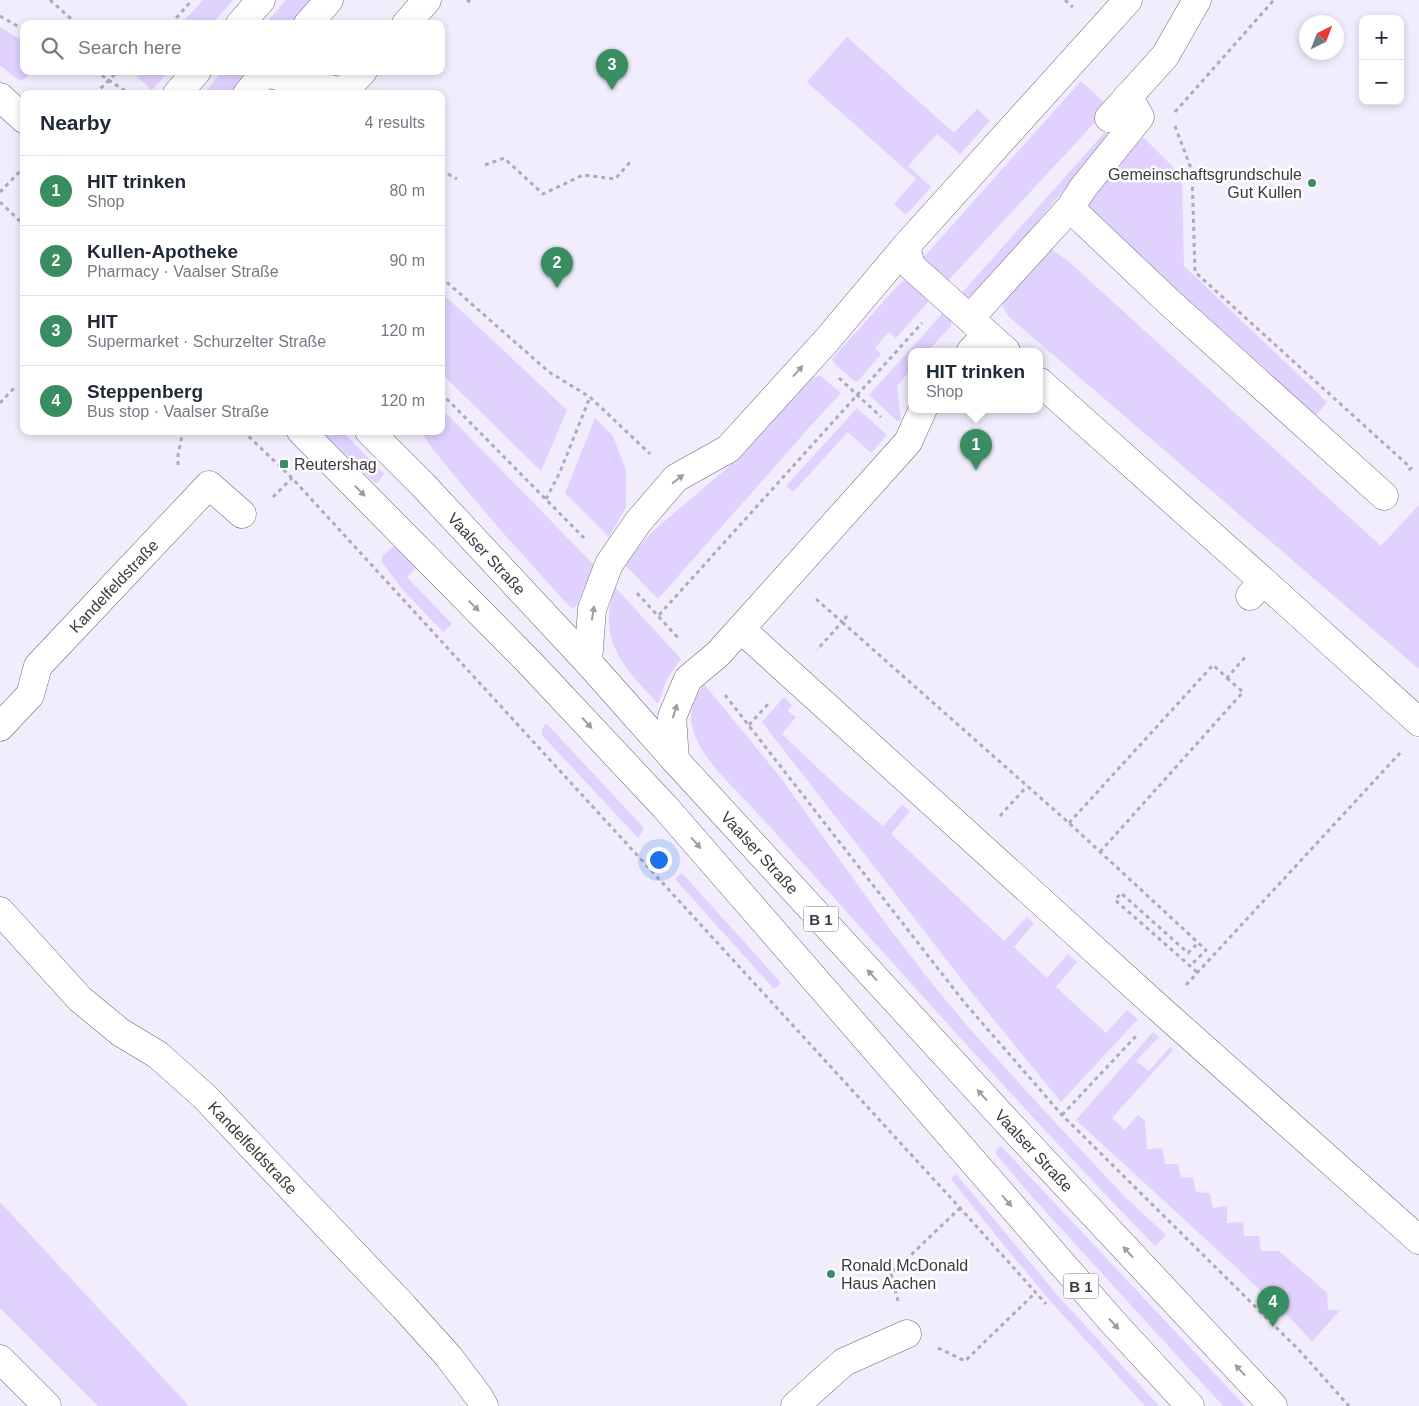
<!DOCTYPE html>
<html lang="en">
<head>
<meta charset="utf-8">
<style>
	body { margin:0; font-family:Helvetica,sans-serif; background:#f2f2f3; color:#1f2937 }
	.controls { position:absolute; right:15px; top:15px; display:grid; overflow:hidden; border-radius:10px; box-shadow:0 2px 8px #0003 }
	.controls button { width:45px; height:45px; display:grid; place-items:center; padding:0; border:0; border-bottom:1px solid #e0e1e3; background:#fff; color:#1f2937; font:25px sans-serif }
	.compass { position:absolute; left:1299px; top:15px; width:45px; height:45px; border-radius:50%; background:#fff; box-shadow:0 2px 8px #0003; rotate:42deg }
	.you { position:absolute; left:658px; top:859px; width:18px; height:18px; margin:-12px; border:4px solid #fff; border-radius:50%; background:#1a73e8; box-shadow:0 0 0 8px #1a73e833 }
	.badge { display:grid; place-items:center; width:32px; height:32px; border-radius:50%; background:#398e61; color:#fff; font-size:16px; font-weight:700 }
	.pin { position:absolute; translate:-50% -41px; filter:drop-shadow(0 1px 2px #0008) }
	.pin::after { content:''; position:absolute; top:26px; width:18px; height:15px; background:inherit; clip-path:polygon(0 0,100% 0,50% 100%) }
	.popup { position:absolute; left:908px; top:348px; width:135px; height:65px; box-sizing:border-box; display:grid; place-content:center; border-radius:10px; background:#fff; filter:drop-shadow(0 1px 4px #0005); font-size:16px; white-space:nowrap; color:#747a83 }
	.popup b { font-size:19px; color:#1f2937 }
	.popup::after { content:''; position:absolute; left:50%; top:100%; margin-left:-10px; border:10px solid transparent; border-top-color:#fff }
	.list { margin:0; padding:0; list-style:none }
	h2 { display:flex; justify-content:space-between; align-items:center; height:65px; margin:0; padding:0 20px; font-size:21px }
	h2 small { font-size:16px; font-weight:400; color:#747a83 }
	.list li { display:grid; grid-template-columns:32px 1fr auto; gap:15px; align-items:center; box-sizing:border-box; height:70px; padding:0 20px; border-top:1px solid #e0e1e3 }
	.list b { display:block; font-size:19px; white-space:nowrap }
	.list p { margin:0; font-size:16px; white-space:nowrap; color:#747a83 }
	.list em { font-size:16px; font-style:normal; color:#747a83 }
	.icon { flex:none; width:28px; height:28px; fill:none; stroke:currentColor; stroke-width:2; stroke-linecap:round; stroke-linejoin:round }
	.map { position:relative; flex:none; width:1419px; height:1406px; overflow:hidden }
	.search { position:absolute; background:#fff; box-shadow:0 2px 8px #0003; left:20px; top:20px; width:425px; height:55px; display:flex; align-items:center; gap:12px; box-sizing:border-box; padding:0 18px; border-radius:10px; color:#747a83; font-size:19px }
	.panel { position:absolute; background:#fff; box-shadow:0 2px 8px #0003; left:20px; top:90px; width:425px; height:345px; border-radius:10px }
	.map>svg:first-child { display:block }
	.green { fill:#e0d1fe }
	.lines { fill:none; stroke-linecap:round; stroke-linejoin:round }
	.minor-casing { stroke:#6e6879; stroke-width:29 }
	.major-casing { stroke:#6e6879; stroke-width:29 }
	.path { stroke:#aeaab7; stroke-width:3; stroke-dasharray:4 4; stroke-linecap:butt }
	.minor { stroke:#fff; stroke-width:28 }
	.major { stroke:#fff; stroke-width:28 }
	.oneway { fill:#9e9ca0 }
	.poi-dot { fill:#398e61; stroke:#fefefe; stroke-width:2 }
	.labels { text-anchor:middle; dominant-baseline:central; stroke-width:5; stroke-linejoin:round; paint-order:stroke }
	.shield { fill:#fefefe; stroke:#76747a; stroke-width:1 }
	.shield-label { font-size:15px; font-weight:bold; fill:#3c3941 }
	.poi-label { font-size:16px; fill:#3c3941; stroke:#fefefe; text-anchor:start }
	.street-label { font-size:16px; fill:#3c3941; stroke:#fefefe }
</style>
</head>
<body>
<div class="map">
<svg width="1419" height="1406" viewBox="0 0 1419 1406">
	<rect width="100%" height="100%" fill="#f2edfd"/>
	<path class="green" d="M203,0H233L212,24H181Z
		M286,0H314L292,24H265Z
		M0,27L24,42V71H34L21,81L13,76L0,65Z
		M847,37L954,133L977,109L990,121L960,154L937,134L908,166L931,187L906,215L894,204L916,179L807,82Z
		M139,71H169L152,90L137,77Z
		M223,71H249L229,94H203Z
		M1081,81L1109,107L946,283L923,258Z
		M1105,132L1108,136L1030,231L969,299H965L960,295Z
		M1143,137L1182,176L1184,266L1327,402L1311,421L1081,209Z
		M1050,248L1068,261L1381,546L1419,505V669L1009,317L1003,307V301Z
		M902,281H907L928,299V302L896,338L889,332L875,348L881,354L858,381H854L835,364L832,359Z
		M441,292L567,410L541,471L441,373Z
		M943,313L951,320V326L928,351H912V368L897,386L901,420L899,421H897L869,395Z
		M821,376L841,393L815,421L658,599L624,564L653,531L740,457L809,381L814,377Z
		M441,408L594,565L578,604L575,607L572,608L569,606L503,533L463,486L431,447L421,431H441Z
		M857,408L887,435L871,453L848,432L793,492L786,486Z
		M595,418L613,436L626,470V507L609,537L565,493Z
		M322,431H342L384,474L377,483L374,482Z
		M395,545L417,567L407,577L452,624L443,632L403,590L382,562V556Z
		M614,586L681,659L667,679L659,702L657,703C636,679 609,655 609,621C608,610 612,598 614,586Z
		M704,684L781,778L883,920L934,986L969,1028L1051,1118L1124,1196L1166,1235L1155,1246C1015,1102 883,951 748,803C727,781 695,752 691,720C690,708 697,694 704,684Z
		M784,697L792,705L788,711L796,717L782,734L842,791L883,826L902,805L910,811L891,834L1004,941L1027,917L1034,923L1014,947L1047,978L1068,954L1077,962L1056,987L1106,1033L1127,1010L1138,1019L1061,1102L973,994L762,722Z
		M547,724L643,827V831L638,838L541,734L544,725Z
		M682,873L781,983L774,989L675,879Z
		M1153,1032L1159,1037L1136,1061L1149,1071L1170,1047L1173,1050L1112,1118L1125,1130L1138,1115L1145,1121L1147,1149L1162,1148L1165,1164H1178L1181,1178L1193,1177L1196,1192L1210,1193L1213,1208L1227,1206V1223L1243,1222L1244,1236H1259L1261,1251H1279L1327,1293L1328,1310H1340L1312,1342L1295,1323L1225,1257L1076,1120Z
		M999,1147H1002L1245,1406H1223L1035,1200L996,1154L997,1149Z
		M956,1174L1059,1297L1159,1406H1145L1053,1304L1002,1243L951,1179Z
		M0,1202L189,1406H98L0,1308Z"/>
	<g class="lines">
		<g class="minor-casing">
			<g id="minor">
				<path d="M240,24L261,0"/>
				<path d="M308,24L329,0"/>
				<path d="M406,24L427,0"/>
				<path d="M265,73L343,92L363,71"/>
				<path d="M177,94L197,71"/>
				<path d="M247,94L266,71"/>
				<path d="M1128,96L1140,117L1083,188L1070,208L1169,302L1384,496"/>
				<path d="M1109,118L1165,56L1197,0"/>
				<path d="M906,246L911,266L1006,351"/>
				<path d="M970,318L1070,208"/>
				<path d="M971,351L987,334"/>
				<path d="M1040,382L1263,581L1250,596"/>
				<path d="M1263,581L1419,722"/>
				<path d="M741,629L1162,1011L1419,1240"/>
				<path d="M588,662L592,609L609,564L638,522L676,478L728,449L827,340L906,246L1128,0"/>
				<path id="s1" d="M0,727L30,695L38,666L209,485L242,514"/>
				<path d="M675,760L672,717L688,679L718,654L908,442L923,409"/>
				<path id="s2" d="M0,911L80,999L120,1032L158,1055L205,1097L404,1307L449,1357L479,1397L484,1406"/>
				<path d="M0,1359L47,1406"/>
				<path d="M795,1406L844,1362L907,1334"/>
			</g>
		</g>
		<g class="major-casing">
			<g id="major">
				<path d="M0,97L24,119"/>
				<path d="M301,431L529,662L665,807L1110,1319L1190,1406"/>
				<path id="s3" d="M369,431L423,485L588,662L675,760L1011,1126L1273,1406"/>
			</g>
		</g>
		<path class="path" d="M50,0L77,24
			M467,0L470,2
			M1065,0L1073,7
			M0,16L24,30
			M171,24L192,0
			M95,71L130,94
			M95,94L118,71
			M1175,112L1274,0
			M1175,126L1192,171L1195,272L1411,468L1408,471
			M485,165L504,158L543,194L583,175L615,179L632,160
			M441,170L457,179
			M0,192L24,167
			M0,202L24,225
			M441,277L549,372L590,397L650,454
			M839,378L881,417
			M441,393L584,538
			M0,403L15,387
			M243,431L292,478L960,1208L1046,1304
			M178,465V455L183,431
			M273,497L292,478
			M546,499L560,472L590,397
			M637,593L680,640
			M816,599L842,622L817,650
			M659,615L922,323
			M847,616L842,622L1069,823L1206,950L1190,966
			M725,695L964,1002L1062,1115L1299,1350L1349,1406
			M749,725L769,703
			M1000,816L1027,786
			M1069,823L1213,665L1227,678L1246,656
			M1100,852L1243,692L1227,678
			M1197,972L1115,900L1121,893L1188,953L1198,943
			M1186,985L1400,753
			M1062,1115L1136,1036
			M898,1301L891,1274L960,1208
			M938,1348L965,1361L1036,1292"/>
		<use href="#minor" class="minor"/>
		<use href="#major" class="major"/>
	</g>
	<defs><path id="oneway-solid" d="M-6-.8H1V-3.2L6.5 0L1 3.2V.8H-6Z" transform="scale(1.25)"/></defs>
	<g class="oneway">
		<use href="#oneway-solid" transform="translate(798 371) rotate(-48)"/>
		<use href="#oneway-solid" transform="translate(678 479) rotate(-38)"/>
		<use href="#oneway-solid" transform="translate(360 491) rotate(45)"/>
		<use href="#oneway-solid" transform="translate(474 606) rotate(45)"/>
		<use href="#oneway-solid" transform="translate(593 613) rotate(-81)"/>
		<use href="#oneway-solid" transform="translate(675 711) rotate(-72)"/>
		<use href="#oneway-solid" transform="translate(587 723) rotate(47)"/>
		<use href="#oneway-solid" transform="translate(696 843) rotate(49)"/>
		<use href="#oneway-solid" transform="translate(872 975) rotate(-132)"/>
		<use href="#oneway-solid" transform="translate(982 1095) rotate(-132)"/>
		<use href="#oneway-solid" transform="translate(1007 1201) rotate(49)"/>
		<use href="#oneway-solid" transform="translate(1128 1252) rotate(-133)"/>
		<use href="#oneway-solid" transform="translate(1114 1324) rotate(47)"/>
		<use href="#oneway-solid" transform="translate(1240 1370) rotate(-133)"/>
	</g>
	<g class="poi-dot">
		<circle cx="1312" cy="183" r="5"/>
		<rect x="279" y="459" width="10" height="10" rx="2.5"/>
		<circle cx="831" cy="1274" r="5"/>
	</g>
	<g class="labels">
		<g class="shield">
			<rect x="803.5" y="906.5" width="35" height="25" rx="4"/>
			<rect x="1063.5" y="1273.5" width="35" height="25" rx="4"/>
		</g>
		<g class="shield-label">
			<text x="821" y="919">B 1</text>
			<text x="1081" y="1286">B 1</text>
		</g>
		<g class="poi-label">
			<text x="1302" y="174" text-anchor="end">Gemeinschaftsgrundschule<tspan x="1302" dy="18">Gut Kullen</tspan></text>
			<text x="294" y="464">Reutershag</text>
			<text x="841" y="1265">Ronald McDonald<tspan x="841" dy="18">Haus Aachen</tspan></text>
		</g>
		<g class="street-label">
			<text stroke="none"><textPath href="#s3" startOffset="170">Vaalser Straße</textPath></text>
			<text stroke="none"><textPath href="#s1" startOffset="184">Kandelfeldstraße</textPath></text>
			<text stroke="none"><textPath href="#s3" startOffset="575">Vaalser Straße</textPath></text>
			<text stroke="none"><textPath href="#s2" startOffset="348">Kandelfeldstraße</textPath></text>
			<text stroke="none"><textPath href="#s3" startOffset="980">Vaalser Straße</textPath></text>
		</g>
	</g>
</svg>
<div class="controls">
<button>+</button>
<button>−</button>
</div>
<svg class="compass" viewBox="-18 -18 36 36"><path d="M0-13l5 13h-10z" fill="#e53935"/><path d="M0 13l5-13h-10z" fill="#747a83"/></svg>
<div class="you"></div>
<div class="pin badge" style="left:976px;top:470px">1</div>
<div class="popup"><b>HIT trinken</b>Shop</div>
<div class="pin badge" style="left:557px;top:288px">2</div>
<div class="pin badge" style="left:612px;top:90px">3</div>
<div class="pin badge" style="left:1273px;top:1327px">4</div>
<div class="search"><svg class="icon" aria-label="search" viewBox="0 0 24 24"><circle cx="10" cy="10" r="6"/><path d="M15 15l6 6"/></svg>Search here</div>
<section class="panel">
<h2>Nearby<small>4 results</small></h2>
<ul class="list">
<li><span class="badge">1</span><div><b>HIT trinken</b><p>Shop</p></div><em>80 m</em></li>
<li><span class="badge">2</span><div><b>Kullen-Apotheke</b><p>Pharmacy · Vaalser Straße</p></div><em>90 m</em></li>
<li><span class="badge">3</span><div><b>HIT</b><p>Supermarket · Schurzelter Straße</p></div><em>120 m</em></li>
<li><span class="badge">4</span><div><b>Steppenberg</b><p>Bus stop · Vaalser Straße</p></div><em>120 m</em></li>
</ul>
</section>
</div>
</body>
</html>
